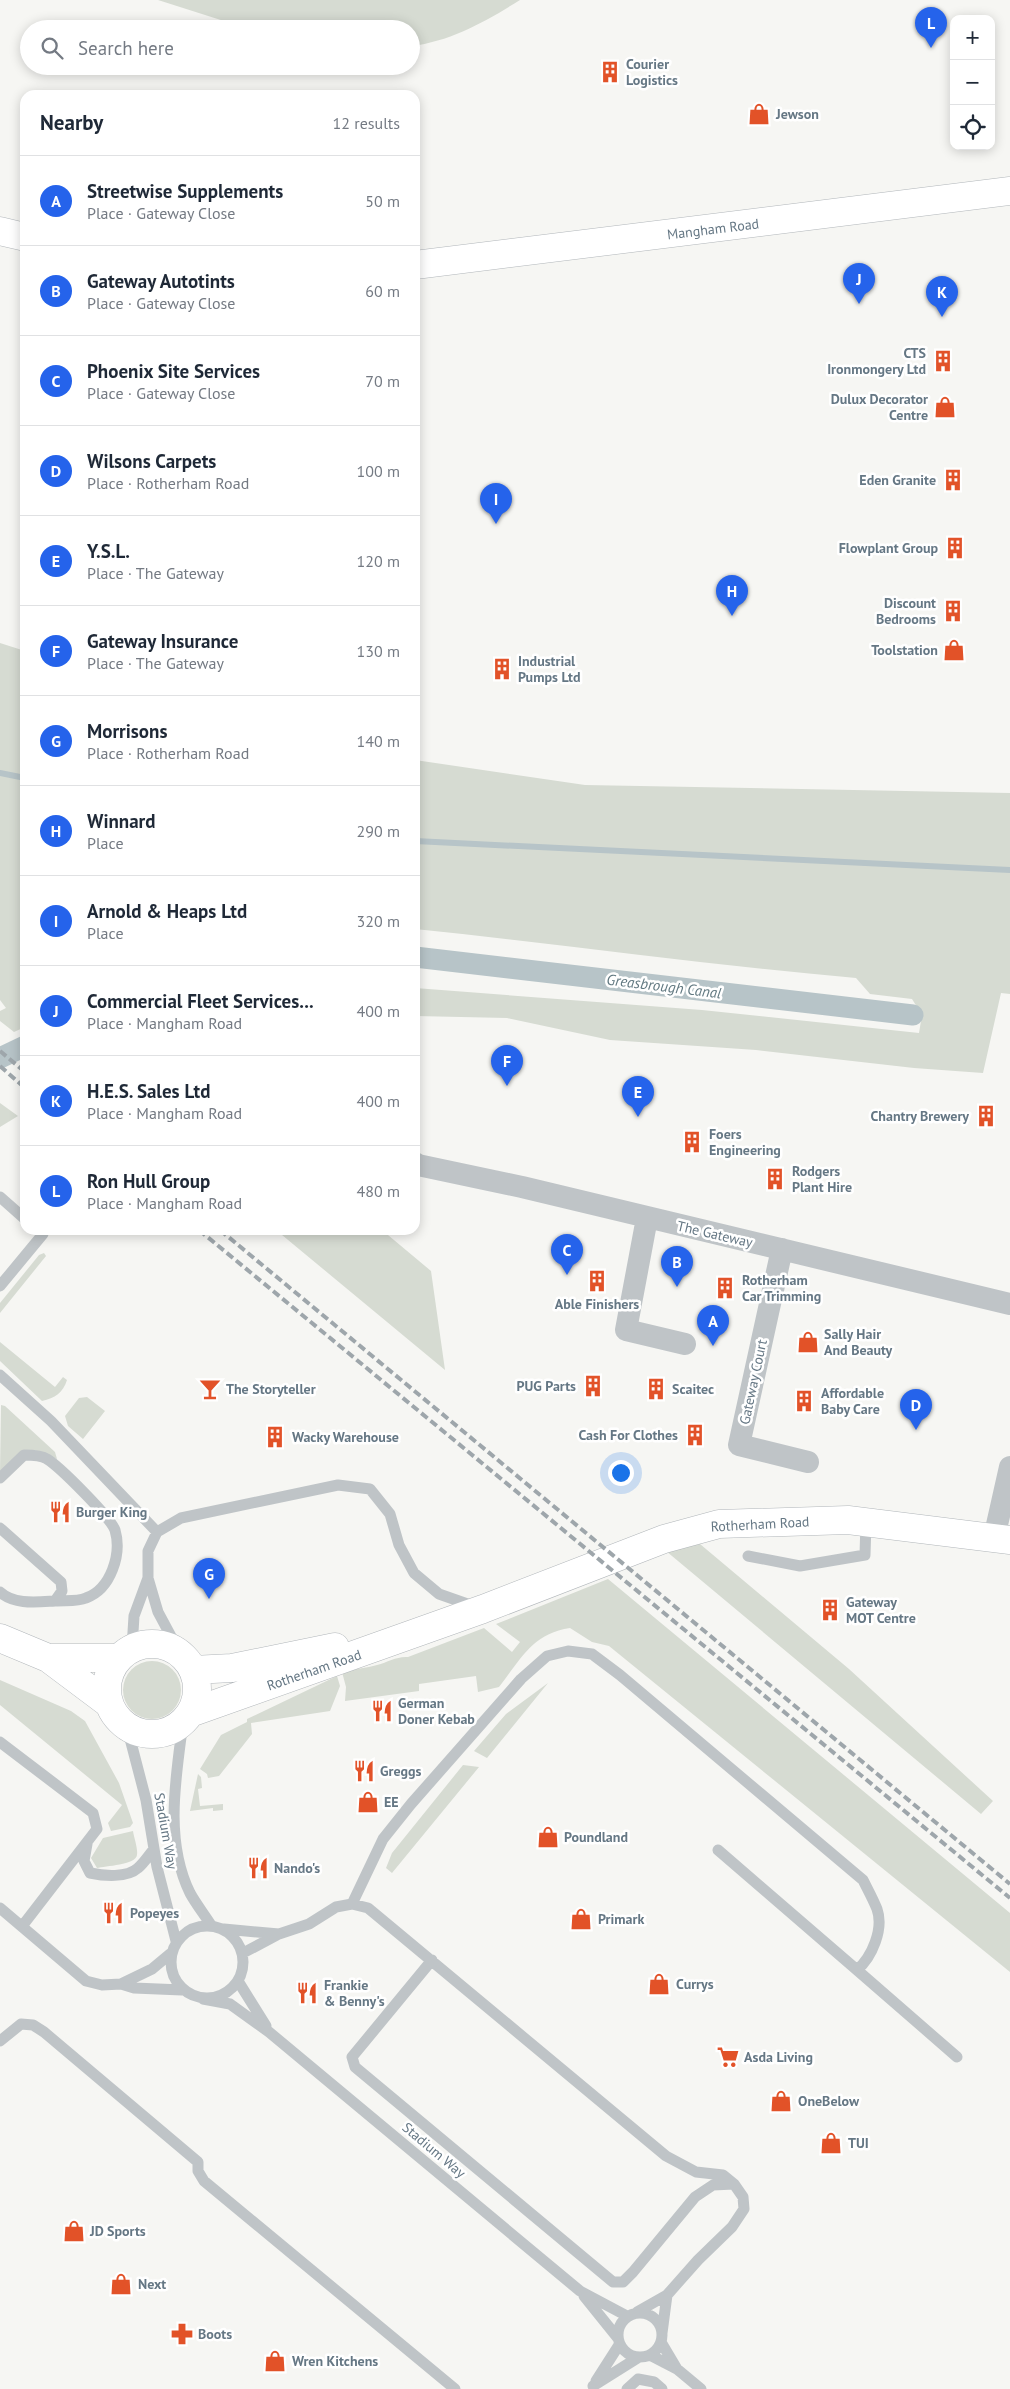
<!DOCTYPE html>
<html lang="en">
<head>
<meta charset="utf-8">
<style>
	body { margin:0; font-family:"PT Sans",sans-serif; background:#f2f2f3; color:#1f2937 }
	.controls { position:absolute; right:15px; top:15px; display:grid; overflow:hidden; border-radius:10px; box-shadow:0 2px 12px #0003 }
	.controls button { width:45px; height:45px; display:grid; place-items:center; padding:0; border:0; border-bottom:1px solid #e0e1e3; background:#fff; color:#1f2937; font:25px sans-serif }
	.you { position:absolute; left:620px; top:1472px; width:18px; height:18px; margin:-12px; border:4px solid #fff; border-radius:50%; background:#1a73e8; box-shadow:0 0 0 8px #1a73e833 }
	.badge { display:grid; place-items:center; width:32px; height:32px; border-radius:50%; background:#2563eb; color:#fff; font-size:16px; font-weight:700 }
	.pin { position:absolute; translate:-50% -41px; filter:drop-shadow(0 1px 2px #0008) }
	.pin::after { content:''; position:absolute; top:26px; width:18px; height:15px; background:inherit; clip-path:polygon(0 0,100% 0,50% 100%) }
	.list { margin:0; padding:0; list-style:none }
	h2 { display:flex; justify-content:space-between; align-items:center; height:65px; margin:0; padding:0 20px; font-size:21px }
	h2 small { font-size:16px; font-weight:400; color:#747a83 }
	.list li { display:grid; grid-template-columns:32px 1fr auto; gap:15px; align-items:center; box-sizing:border-box; height:90px; padding:0 20px; border-top:1px solid #e0e1e3 }
	.list b { display:block; font-size:19px; white-space:nowrap }
	.list p { margin:0; font-size:16px; white-space:nowrap; color:#747a83 }
	.list em { font-size:16px; font-style:normal; color:#747a83 }
	.icon { flex:none; width:28px; height:28px; fill:none; stroke:currentColor; stroke-width:2; stroke-linecap:round; stroke-linejoin:round }
	.map { position:relative; flex:none; width:1010px; height:2389px; overflow:hidden }
	.search { position:absolute; background:#fff; box-shadow:0 2px 12px #0003; left:20px; top:20px; width:400px; height:55px; display:flex; align-items:center; gap:12px; box-sizing:border-box; padding:0 18px; border-radius:28px; color:#747a83; font-size:19px }
	.panel { position:absolute; background:#fff; box-shadow:0 2px 12px #0003; left:20px; top:90px; width:400px; height:1145px; border-radius:15px }
	.map>svg:first-child { display:block }
	.green { fill:#d6dbd2 }
	.lines { fill:none; stroke-linecap:round; stroke-linejoin:round }
	.stream { stroke:#b7c4c8; stroke-width:6 }
	.canal { stroke:#b7c4c8; stroke-width:21 }
	.primary-casing { stroke:#b1b6ba; stroke-width:29 }
	.service { stroke:#bfc4c7; stroke-width:11 }
	.minor { stroke:#bfc4c7; stroke-width:22 }
	.primary { stroke:#fff; stroke-width:28 }
	.rail { stroke:#9ea6ab; stroke-width:4; stroke-dasharray:8 4; stroke-linecap:butt }
	.labels { text-anchor:middle; dominant-baseline:central; stroke-width:5; stroke-linejoin:round; paint-order:stroke }
	.poi-label { font-size:14px; font-weight:bold; fill:#657784; stroke:#fff; text-anchor:start }
	.street-label { font-size:14px; fill:#657784; stroke:#fff }
	.water-label { font-size:15px; font-style:italic; fill:#617880; stroke:#fff }
</style>
</head>
<body>
<div class="map">
<svg width="1010" height="2389" viewBox="0 0 1010 2389">
	<rect width="100%" height="100%" fill="#f6f6f3"/>
	<path class="green" d="M158,0H520C486,21 452,41 411,46V29H249Z
		M0,643L25,651V1027L14,1032L0,1021V1011L6,1008L0,1000Z
		M415,760L585,785L1010,793V994L1001,993L983,1073L914,1068L756,1050L610,1040L507,1018L415,1016V988L702,1010L919,1033L922,1015L912,999L870,994L856,978C709,965 562,944 415,929Z
		M0,1103L18,1116L0,1127Z
		M276,1230H382L431,1271L445,1370Z
		M44,1253L46,1256L0,1313V1303L39,1255Z
		M0,1342L55,1387L63,1377L67,1380C63,1393 55,1398 42,1401L0,1361Z
		M87,1397L105,1411L83,1439L68,1426L65,1416L79,1398Z
		M1,1405L5,1406L55,1452L57,1459L34,1450L0,1472Z
		M700,1544L849,1669L993,1801L981,1814L666,1551Z
		M608,1579L1010,1913V1972L609,1646L592,1642L570,1628C532,1634 521,1659 499,1687L478,1692L476,1676L419,1684V1691L345,1701L346,1687L342,1672C353,1669 367,1668 377,1665C388,1662 397,1656 408,1657L484,1628L512,1652L520,1642L496,1624Z
		M123 1690a29 29 0 1 1 58 0a29 29 0 1 1-58 0Z
		M337,1676L340,1686L330,1711L251,1723L252,1734L219,1776L208,1778L207,1774L200,1769L221,1735L247,1722V1719Z
		M0,1680L71,1711L85,1721L119,1783L133,1823L130,1827L111,1831L108,1823L122,1805L0,1705Z
		M548,1683L487,1758L474,1751L506,1714Z
		M463,1765L479,1767L392,1873L386,1868L392,1853Z
		M198,1774L201,1777L202,1788L198,1789L200,1806L223,1804V1810L213,1811V1808L190,1811Z
		M133,1831C134,1838 138,1848 137,1855C136,1865 105,1866 97,1868L91,1858L103,1838Z"/>
	<g class="lines">
		<path class="stream" d="M0,773L25,778
			M415,841L1010,870"/>
		<path class="canal" d="M415,957L913,1015
			M0,1058L25,1046"/>
		<g class="primary-casing">
			<path id="primary" d="M0,231L25,237
				M415,265L1010,191
				M0,1638L48,1658L108,1703
				M107 1689a45 45 0 1 1 90 0a45 45 0 1 1-90 0Z
				M48,1658H118
				M193,1670L232,1668L335,1647
				M190,1713L483,1609L664,1539L719,1524L848,1520L1010,1540"/>
		</g>
		<path class="service" d="M0,1197L25,1219
			M0,1286L43,1234L38,1230
			M0,1375L51,1421L157,1532
			M0,1478L24,1455C31,1455 41,1455 47,1459C60,1467 110,1517 115,1530C122,1554 111,1589 86,1598C77,1602 65,1600 55,1601
			M0,1528L61,1582L62,1591L55,1601C37,1602 14,1605 0,1592
			M748,1556L800,1566L865,1555L866,1522
			M132,1648L134,1616L148,1578
			M180,1653L158,1612L148,1578V1551L157,1532L181,1518L338,1485L370,1489L390,1514L399,1545L414,1573L439,1594L476,1607
			M183,1722C176,1777 164,1840 190,1893C196,1904 204,1914 211,1925
			M127,1727L146,1800L157,1867L176,1941
			M0,1742L93,1813L97,1829L23,1925
			M87,1844L84,1861L90,1873C104,1876 127,1878 138,1868C144,1863 149,1855 154,1849
			M352,1904L383,1839L411,1804L521,1679L547,1656L568,1651L592,1654L620,1675L863,1880C868,1890 873,1899 877,1909C884,1929 872,1957 857,1970L718,1850
			M0,1908L86,1981L102,1985L121,1984L134,1988L182,1990
			M171 1962a36 36 0 1 1 72 0a36 36 0 1 1-72 0Z
			M224,1929L279,1934
			M243,1953L279,1934L309,1924L336,1907L352,1904L368,1908L666,2156L696,2172L723,2175L734,2184L743,2197L744,2209L732,2227L698,2260L667,2295L637,2312
			M432,1960L352,2057L355,2067L613,2282H623L633,2272L695,2197L713,2185L734,2184
			M857,1970L957,2057
			M238,1981L266,2026
			M121,1984L152,1969L170,1954
			M203,1999L230,2004L269,2032L580,2291L627,2316
			M0,2041L21,2024L33,2025L44,2032L198,2162V2171L204,2181L455,2389
			M584,2296L617,2337
			M618 2335a22 22 0 1 1 44 0a22 22 0 1 1-44 0Z
			M662,2333L667,2295
			M661,2342L677,2369
			M650,2355L677,2369L701,2389
			M596,2381L619,2345
			M593,2386L639,2357
			M627,2389L638,2379L654,2382L662,2389"/>
		<path class="minor" d="M415,1163L418,1165L522,1187L1010,1304
			M647,1218L626,1330L685,1344
			M782,1249L739,1445L808,1462
			M994,1538L1010,1467"/>
		<use href="#primary" class="primary"/>
		<path class="rail" d="M0,1051L25,1072
			M0,1066L25,1088
			M199,1230L1010,1898
			M220,1230L1010,1884"/>
	</g>
	<defs>
		<g id="building-bare" transform="scale(1.725)"><path d="M-4-6H4V6H1V3H-1V6H-4ZM-2.5-4.3h1.7v1.8h-1.7ZM.8-4.3h1.7v1.8H.8ZM-2.5-1h1.7V.8h-1.7ZM.8-1h1.7V.8H.8Z" fill="#e25228" stroke="#fff" stroke-width="2.5" paint-order="stroke"/></g>
		<g id="shop-bare" transform="scale(1.725)"><path d="M-5-2.5h2.3a2.7 3.5 0 0 1 5.4 0H5L5.5 6h-11ZM-1.5-2.5h3a1.5 2.3 0 0 0-3 0Z" fill="#e25228" stroke="#fff" stroke-width="2.5" paint-order="stroke"/></g>
		<g id="bar-bare" transform="scale(1.725)"><path d="M-6-5H6L.8 .8V4.5H3.5V6h-7V4.5H-.8V.8Z" fill="#e25228" stroke="#fff" stroke-width="2.5" paint-order="stroke"/></g>
		<g id="restaurant-bare" transform="scale(1.725)"><path d="M-5-6h1v4h1v-4h1v4h1v-4h1v5L-1.5 .5V6h-2V.5L-5-1ZM5-6V6H3V1.5H1.5Q1.5-4 5-6Z" fill="#e25228" stroke="#fff" stroke-width="2.5" paint-order="stroke"/></g>
		<g id="supermarket-bare" transform="scale(1.725)"><path d="M-6-5.5h2.5l.6 2H6L4.5 2H-2.5L-4.4-4H-6ZM-1.5 3.2a1.3 1.3 0 1 0 .1 0ZM3 3.2a1.3 1.3 0 1 0 .1 0Z" fill="#e25228" stroke="#fff" stroke-width="2.5" paint-order="stroke"/></g>
		<g id="pharmacy-bare" transform="scale(1.725)"><path d="M-2-6h4v4h4v4h-4v4h-4v-4h-4v-4h4Z" fill="#e25228" stroke="#fff" stroke-width="2.5" paint-order="stroke"/></g>
	</defs>
	<g fill-rule="evenodd">
		<use href="#building-bare" x="610" y="72"/>
		<use href="#shop-bare" x="759" y="114"/>
		<use href="#building-bare" x="943" y="361"/>
		<use href="#shop-bare" x="945" y="407"/>
		<use href="#building-bare" x="953" y="480"/>
		<use href="#building-bare" x="955" y="548"/>
		<use href="#building-bare" x="953" y="611"/>
		<use href="#shop-bare" x="954" y="650"/>
		<use href="#building-bare" x="502" y="669"/>
		<use href="#building-bare" x="986" y="1116"/>
		<use href="#building-bare" x="692" y="1142"/>
		<use href="#building-bare" x="775" y="1179"/>
		<use href="#building-bare" x="597" y="1281"/>
		<use href="#building-bare" x="725" y="1288"/>
		<use href="#shop-bare" x="808" y="1342"/>
		<use href="#building-bare" x="593" y="1386"/>
		<use href="#bar-bare" x="210" y="1389"/>
		<use href="#building-bare" x="656" y="1389"/>
		<use href="#building-bare" x="804" y="1401"/>
		<use href="#building-bare" x="695" y="1435"/>
		<use href="#building-bare" x="275" y="1437"/>
		<use href="#restaurant-bare" x="60" y="1512"/>
		<use href="#building-bare" x="830" y="1610"/>
		<use href="#restaurant-bare" x="382" y="1711"/>
		<use href="#restaurant-bare" x="364" y="1771"/>
		<use href="#shop-bare" x="368" y="1802"/>
		<use href="#shop-bare" x="548" y="1837"/>
		<use href="#restaurant-bare" x="258" y="1868"/>
		<use href="#restaurant-bare" x="113" y="1913"/>
		<use href="#shop-bare" x="581" y="1919"/>
		<use href="#shop-bare" x="659" y="1984"/>
		<use href="#restaurant-bare" x="307" y="1993"/>
		<use href="#supermarket-bare" x="728" y="2057"/>
		<use href="#shop-bare" x="781" y="2101"/>
		<use href="#shop-bare" x="831" y="2143"/>
		<use href="#shop-bare" x="74" y="2231"/>
		<use href="#shop-bare" x="121" y="2284"/>
		<use href="#pharmacy-bare" x="182" y="2334"/>
		<use href="#shop-bare" x="275" y="2361"/>
	</g>
	<g class="labels">
		<g class="poi-label">
			<text x="626" y="64">Courier<tspan x="626" dy="16">Logistics</tspan></text>
			<text x="776" y="114">Jewson</text>
			<text x="926" y="353" text-anchor="end">CTS<tspan x="926" dy="16">Ironmongery Ltd</tspan></text>
			<text x="928" y="399" text-anchor="end">Dulux Decorator<tspan x="928" dy="16">Centre</tspan></text>
			<text x="936" y="480" text-anchor="end">Eden Granite</text>
			<text x="938" y="548" text-anchor="end">Flowplant Group</text>
			<text x="936" y="603" text-anchor="end">Discount<tspan x="936" dy="16">Bedrooms</tspan></text>
			<text x="938" y="650" text-anchor="end">Toolstation</text>
			<text x="518" y="661">Industrial<tspan x="518" dy="16">Pumps Ltd</tspan></text>
			<text x="969" y="1116" text-anchor="end">Chantry Brewery</text>
			<text x="709" y="1134">Foers<tspan x="709" dy="16">Engineering</tspan></text>
			<text x="792" y="1171">Rodgers<tspan x="792" dy="16">Plant Hire</tspan></text>
			<text x="742" y="1280">Rotherham<tspan x="742" dy="16">Car Trimming</tspan></text>
			<text x="597" y="1304" text-anchor="middle">Able Finishers</text>
			<text x="824" y="1334">Sally Hair<tspan x="824" dy="16">And Beauty</tspan></text>
			<text x="576" y="1386" text-anchor="end">PUG Parts</text>
			<text x="226" y="1389">The Storyteller</text>
			<text x="672" y="1389">Scaitec</text>
			<text x="821" y="1393">Affordable<tspan x="821" dy="16">Baby Care</tspan></text>
			<text x="678" y="1435" text-anchor="end">Cash For Clothes</text>
			<text x="292" y="1437">Wacky Warehouse</text>
			<text x="76" y="1512">Burger King</text>
			<text x="846" y="1602">Gateway<tspan x="846" dy="16">MOT Centre</tspan></text>
			<text x="398" y="1703">German<tspan x="398" dy="16">Doner Kebab</tspan></text>
			<text x="380" y="1771">Greggs</text>
			<text x="384" y="1802">EE</text>
			<text x="564" y="1837">Poundland</text>
			<text x="274" y="1868">Nando's</text>
			<text x="130" y="1913">Popeyes</text>
			<text x="598" y="1919">Primark</text>
			<text x="676" y="1984">Currys</text>
			<text x="324" y="1985">Frankie<tspan x="324" dy="16">&amp; Benny's</tspan></text>
			<text x="744" y="2057">Asda Living</text>
			<text x="798" y="2101">OneBelow</text>
			<text x="848" y="2143">TUI</text>
			<text x="90" y="2231">JD Sports</text>
			<text x="138" y="2284">Next</text>
			<text x="198" y="2334">Boots</text>
			<text x="292" y="2361">Wren Kitchens</text>
		</g>
		<g class="street-label">
			<text transform="translate(713 229) rotate(-7)">Mangham Road</text>
			<text transform="translate(715 1234) rotate(13)">The Gateway</text>
			<text transform="translate(753 1382) rotate(-78)">Gateway Court</text>
			<text transform="translate(760 1524) rotate(-3)">Rotherham Road</text>
			<text transform="translate(314 1670) rotate(-19)">Rotherham Road</text>
			<text transform="translate(166 1831) rotate(80)">Stadium Way</text>
			<text transform="translate(434 2150) rotate(40)">Stadium Way</text>
		</g>
		<g class="water-label">
			<text transform="translate(664 986) rotate(7)">Greasbrough Canal</text>
		</g>
	</g>
</svg>
<div class="controls">
<button>+</button>
<button>−</button>
<button><svg class="icon" aria-label="locate" viewBox="0 0 24 24"><circle cx="12" cy="12" r="6"/><path d="M12 2v4M12 18v4M2 12h4M18 12h4"/></svg></button>
</div>
<div class="you"></div>
<div class="pin badge" style="left:713px;top:1346px">A</div>
<div class="pin badge" style="left:677px;top:1287px">B</div>
<div class="pin badge" style="left:567px;top:1275px">C</div>
<div class="pin badge" style="left:916px;top:1430px">D</div>
<div class="pin badge" style="left:638px;top:1117px">E</div>
<div class="pin badge" style="left:507px;top:1086px">F</div>
<div class="pin badge" style="left:209px;top:1599px">G</div>
<div class="pin badge" style="left:732px;top:616px">H</div>
<div class="pin badge" style="left:496px;top:524px">I</div>
<div class="pin badge" style="left:859px;top:304px">J</div>
<div class="pin badge" style="left:942px;top:317px">K</div>
<div class="pin badge" style="left:931px;top:48px">L</div>
<div class="search"><svg class="icon" aria-label="search" viewBox="0 0 24 24"><circle cx="10" cy="10" r="6"/><path d="M15 15l6 6"/></svg>Search here</div>
<section class="panel">
<h2>Nearby<small>12 results</small></h2>
<ul class="list">
<li><span class="badge">A</span><div><b>Streetwise Supplements</b><p>Place · Gateway Close</p></div><em>50 m</em></li>
<li><span class="badge">B</span><div><b>Gateway Autotints</b><p>Place · Gateway Close</p></div><em>60 m</em></li>
<li><span class="badge">C</span><div><b>Phoenix Site Services</b><p>Place · Gateway Close</p></div><em>70 m</em></li>
<li><span class="badge">D</span><div><b>Wilsons Carpets</b><p>Place · Rotherham Road</p></div><em>100 m</em></li>
<li><span class="badge">E</span><div><b>Y.S.L.</b><p>Place · The Gateway</p></div><em>120 m</em></li>
<li><span class="badge">F</span><div><b>Gateway Insurance</b><p>Place · The Gateway</p></div><em>130 m</em></li>
<li><span class="badge">G</span><div><b>Morrisons</b><p>Place · Rotherham Road</p></div><em>140 m</em></li>
<li><span class="badge">H</span><div><b>Winnard</b><p>Place</p></div><em>290 m</em></li>
<li><span class="badge">I</span><div><b>Arnold &amp; Heaps Ltd</b><p>Place</p></div><em>320 m</em></li>
<li><span class="badge">J</span><div><b>Commercial Fleet Services...</b><p>Place · Mangham Road</p></div><em>400 m</em></li>
<li><span class="badge">K</span><div><b>H.E.S. Sales Ltd</b><p>Place · Mangham Road</p></div><em>400 m</em></li>
<li><span class="badge">L</span><div><b>Ron Hull Group</b><p>Place · Mangham Road</p></div><em>480 m</em></li>
</ul>
</section>
</div>
</body>
</html>
